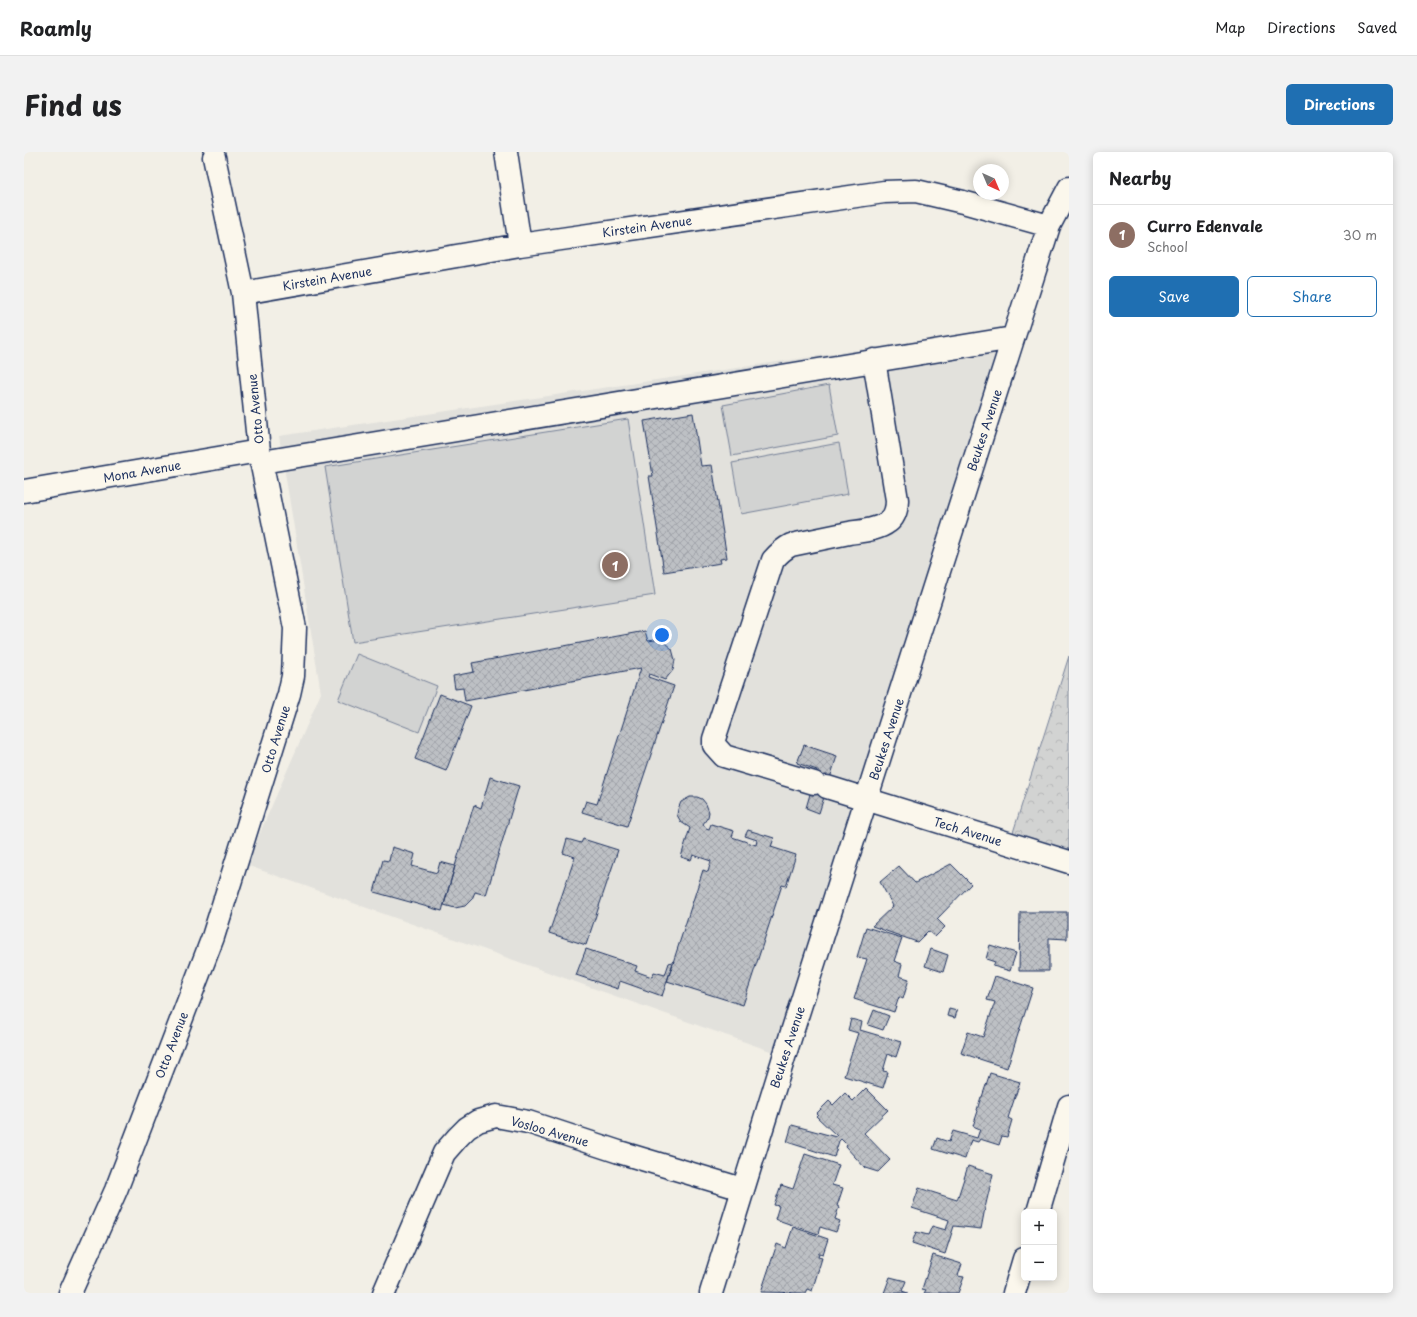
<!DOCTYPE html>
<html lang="en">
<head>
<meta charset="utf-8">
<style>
	body { margin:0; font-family:"Playpen Sans",sans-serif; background:#f2f2f2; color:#202124 }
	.controls { position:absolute; right:12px; bottom:12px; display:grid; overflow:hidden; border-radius:6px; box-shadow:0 2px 10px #0003 }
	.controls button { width:36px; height:36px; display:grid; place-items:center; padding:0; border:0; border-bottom:1px solid #e0e0e0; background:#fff; color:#202124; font:20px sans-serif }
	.compass { position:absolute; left:949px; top:12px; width:36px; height:36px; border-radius:50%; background:#fff; box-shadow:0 2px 10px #0003; rotate:136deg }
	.you { position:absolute; left:638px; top:483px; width:14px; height:14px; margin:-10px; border:3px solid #fff; border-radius:50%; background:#1a73e8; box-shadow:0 0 0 6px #1a73e833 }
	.badge { display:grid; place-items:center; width:26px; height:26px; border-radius:50%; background:#1f6fb2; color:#fff; font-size:13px; font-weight:700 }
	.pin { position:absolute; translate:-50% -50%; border:2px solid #fff; box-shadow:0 1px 4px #0006 }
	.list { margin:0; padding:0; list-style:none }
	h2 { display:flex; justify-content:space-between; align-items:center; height:52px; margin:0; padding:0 16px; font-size:17px }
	h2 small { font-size:13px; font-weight:400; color:#757577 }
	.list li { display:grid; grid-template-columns:26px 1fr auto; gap:12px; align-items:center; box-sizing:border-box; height:60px; padding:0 16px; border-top:1px solid #e0e0e0 }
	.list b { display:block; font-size:15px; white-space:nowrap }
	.list p { margin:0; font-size:13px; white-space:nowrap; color:#757577 }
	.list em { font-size:13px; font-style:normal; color:#757577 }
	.actions { display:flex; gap:8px; padding:12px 16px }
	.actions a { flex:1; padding:9px 0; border:1px solid #1f6fb2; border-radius:6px; text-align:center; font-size:14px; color:#1f6fb2 }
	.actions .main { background:#1f6fb2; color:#fff }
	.map { position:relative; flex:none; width:1045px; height:1141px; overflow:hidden; border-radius:6px }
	header { display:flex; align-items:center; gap:24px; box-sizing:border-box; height:56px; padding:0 20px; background:#fff; border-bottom:1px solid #e0e0e0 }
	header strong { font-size:19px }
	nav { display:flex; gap:22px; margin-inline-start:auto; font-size:14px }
	.intro { display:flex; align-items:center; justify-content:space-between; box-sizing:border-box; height:96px; padding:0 24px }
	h1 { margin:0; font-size:28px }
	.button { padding:10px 18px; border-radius:6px; background:#1f6fb2; color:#fff; font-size:14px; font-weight:700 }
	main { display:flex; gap:24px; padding:0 24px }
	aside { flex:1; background:#fff; border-radius:6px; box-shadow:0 2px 10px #0003 }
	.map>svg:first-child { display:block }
	.built { fill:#e2e1dc }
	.grass { fill:#d2d3d2; stroke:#768198 }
	.park { fill:url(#park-crowns); stroke:#768198 }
	.building { fill:url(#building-cross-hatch); stroke:#1b2f5e }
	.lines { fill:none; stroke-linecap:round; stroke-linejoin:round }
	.minor-casing { stroke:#1b2f5e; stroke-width:25 }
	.minor { stroke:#fbf7ec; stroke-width:22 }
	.labels { text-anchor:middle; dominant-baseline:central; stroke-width:3.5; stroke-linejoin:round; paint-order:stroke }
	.street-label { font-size:12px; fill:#1b2f5e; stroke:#fbf7ec }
</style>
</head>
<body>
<header>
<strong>Roamly</strong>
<nav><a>Map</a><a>Directions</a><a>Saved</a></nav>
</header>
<div class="intro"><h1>Find us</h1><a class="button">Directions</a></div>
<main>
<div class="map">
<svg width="1045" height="1141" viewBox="0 0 1045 1141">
	<defs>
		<pattern id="park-crowns" width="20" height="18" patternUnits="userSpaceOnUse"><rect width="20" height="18" fill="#d2d3d2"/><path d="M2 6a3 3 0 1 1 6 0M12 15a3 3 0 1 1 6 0" fill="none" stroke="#b4b5b7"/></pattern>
		<pattern id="building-cross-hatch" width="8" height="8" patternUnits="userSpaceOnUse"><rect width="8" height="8" fill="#bdc0c4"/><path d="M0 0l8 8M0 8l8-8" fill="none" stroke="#a2a5ab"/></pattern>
	</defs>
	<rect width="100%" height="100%" fill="#f2efe6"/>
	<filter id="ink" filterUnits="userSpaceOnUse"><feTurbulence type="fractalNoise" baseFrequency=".025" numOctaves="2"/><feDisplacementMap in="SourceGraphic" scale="8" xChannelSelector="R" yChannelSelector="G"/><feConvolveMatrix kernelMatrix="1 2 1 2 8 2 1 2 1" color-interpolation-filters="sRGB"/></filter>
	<g filter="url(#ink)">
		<path class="built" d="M982,176L749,900L222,713L297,541L255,284Z"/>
		<path class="grass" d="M805,233L814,284L708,304L699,253Z
			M604,267L631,443L329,490L301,315Z
			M815,291L824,342L717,362L708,311Z
			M333,502L413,534L395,580L314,548Z"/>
		<path class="park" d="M1045,504V709L986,690Z"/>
		<path class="building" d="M669,261L677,314L688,313L703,406L696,407L697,411L640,420L625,324H629L620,269Z
			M621,479L624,489L631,488L641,491L648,497L651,508L649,518L641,528L625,522L624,525L650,534L603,674L558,660L562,649L573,652L617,516L441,549L439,536L431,537L429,524L450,520L448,511Z
			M416,542L447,554L422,619L391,607Z
			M780,593L813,604L795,661L782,656L793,618L773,611Z
			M466,625L495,634L462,743L451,740L448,747L441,754L431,756L420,753L431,714L450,653L457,656Z
			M666,645H673L678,647L682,652L685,660L684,665L679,672L682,676L685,677L687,672L710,679L708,685L732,693L733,688L721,684L724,678L750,686L747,695L772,703L762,734L758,733L719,853L643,829L679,718L684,720L687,709L669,703L667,708L657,705L666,676L657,670L653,663L654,657L657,650Z
			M543,687L557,691L559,687L594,698L562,793L525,781L551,705L539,701Z
			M368,695L391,702L388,714L413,721L416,710L431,714L418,759L350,740L359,708L365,709Z
			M927,712L947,732L913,767L921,775L911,785L904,779L893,790L848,774L869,754L856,730L875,714L891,731Z
			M996,760H1043V787L1025,786V819H995Z
			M842,775L878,786L870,809L878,812L875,824L885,827L879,847L875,845L870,860L830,847L843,807L833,805Z
			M966,793L992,801L986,819L969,814L971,810L962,807Z
			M562,797L613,814L611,819L628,825L630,820L641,823L645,811L650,809L638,844L596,829L594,837L552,823Z
			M907,797L924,803L919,820L901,814Z
			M971,824L1009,836L983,916L937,901L944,880L959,885L971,850L963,848Z
			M925,857L933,859L931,866L923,864Z
			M850,858L865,864L859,878L844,873Z
			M827,867L838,870L836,878L877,890L872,905L864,902L859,919L864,920L859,936L820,924L834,881L824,878Z
			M966,921L996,930L984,966L988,968L983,985L978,984L975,993L956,987L954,990L947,988L941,1007L909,997L913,986L925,990L929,979L953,986L956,977L949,974L954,959L953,958L957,945H958Z
			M842,936L864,958L840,981L866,1008L854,1020L841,1016L822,995L823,993L817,987L815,989L810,1005L763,990L768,973L812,985L813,984L792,964L794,962L793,961L805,949L809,953L821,941L829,949Z
			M781,1002L815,1013L808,1033L819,1036L813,1054L815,1055L811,1067L816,1069L812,1080L796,1075L794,1082L751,1067L755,1054L750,1053L757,1033L769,1037Z
			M944,1014L969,1022L961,1056L957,1077L930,1074L921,1102L888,1091L892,1080L904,1083L908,1074L922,1078L925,1068L888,1056L895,1036L933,1048Z
			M769,1075L804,1087L799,1102L795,1101L794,1105L798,1106L788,1139L783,1137L781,1141L737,1140L753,1092L762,1096Z
			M909,1103L938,1112L934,1124L940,1125L934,1141H900L902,1138L898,1137Z
			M866,1125L882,1129L878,1139L884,1141H860Z"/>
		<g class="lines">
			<g class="minor-casing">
				<path id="minor" d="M482,0L496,93
					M219,141L496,93L860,40L892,39L939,50L1025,74
					M238,310L989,186
					M0,339L235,299
					M790,631L700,604L690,593V587L749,408C755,401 759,397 767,393C786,389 806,385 825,381C837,379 854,378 864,370C871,365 873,357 873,348L850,208
					M803,635L1045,710
					M1014,1060L1045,954
					M46,1141L92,1038L189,785L265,542L269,524L271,476L235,299L219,141L190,5
					M360,1141L420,1001L434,985L443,976L454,969L472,964L504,970L595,1000L718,1037
					M687,1141L761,902L1025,74L1045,36
					M990,1141L1000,1107"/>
			</g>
			<use href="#minor" class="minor"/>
		</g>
	</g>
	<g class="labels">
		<g class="street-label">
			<text transform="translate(623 74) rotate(-8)">Kirstein Avenue</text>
			<text transform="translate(303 126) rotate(-10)">Kirstein Avenue</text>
			<text transform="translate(231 257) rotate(-96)">Otto Avenue</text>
			<text transform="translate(960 278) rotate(-72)">Beukes Avenue</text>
			<text transform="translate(118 319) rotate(-10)">Mona Avenue</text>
			<text transform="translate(251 587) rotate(-73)">Otto Avenue</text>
			<text transform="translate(862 587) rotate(-72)">Beukes Avenue</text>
			<text transform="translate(944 679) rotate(17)">Tech Avenue</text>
			<text transform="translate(147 893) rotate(-69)">Otto Avenue</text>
			<text transform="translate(763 895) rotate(-72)">Beukes Avenue</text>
			<text transform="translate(526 979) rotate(16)">Vosloo Avenue</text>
		</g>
	</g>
</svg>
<div class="controls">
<button>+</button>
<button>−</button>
</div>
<svg class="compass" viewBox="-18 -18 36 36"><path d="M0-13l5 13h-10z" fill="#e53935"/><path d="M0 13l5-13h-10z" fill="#757577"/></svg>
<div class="you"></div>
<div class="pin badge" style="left:591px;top:413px;background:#8d6e63">1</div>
</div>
<aside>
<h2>Nearby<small></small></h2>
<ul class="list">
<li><span class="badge" style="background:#8d6e63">1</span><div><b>Curro Edenvale</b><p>School</p></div><em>30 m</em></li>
</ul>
<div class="actions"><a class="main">Save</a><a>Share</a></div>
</aside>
</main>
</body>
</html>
